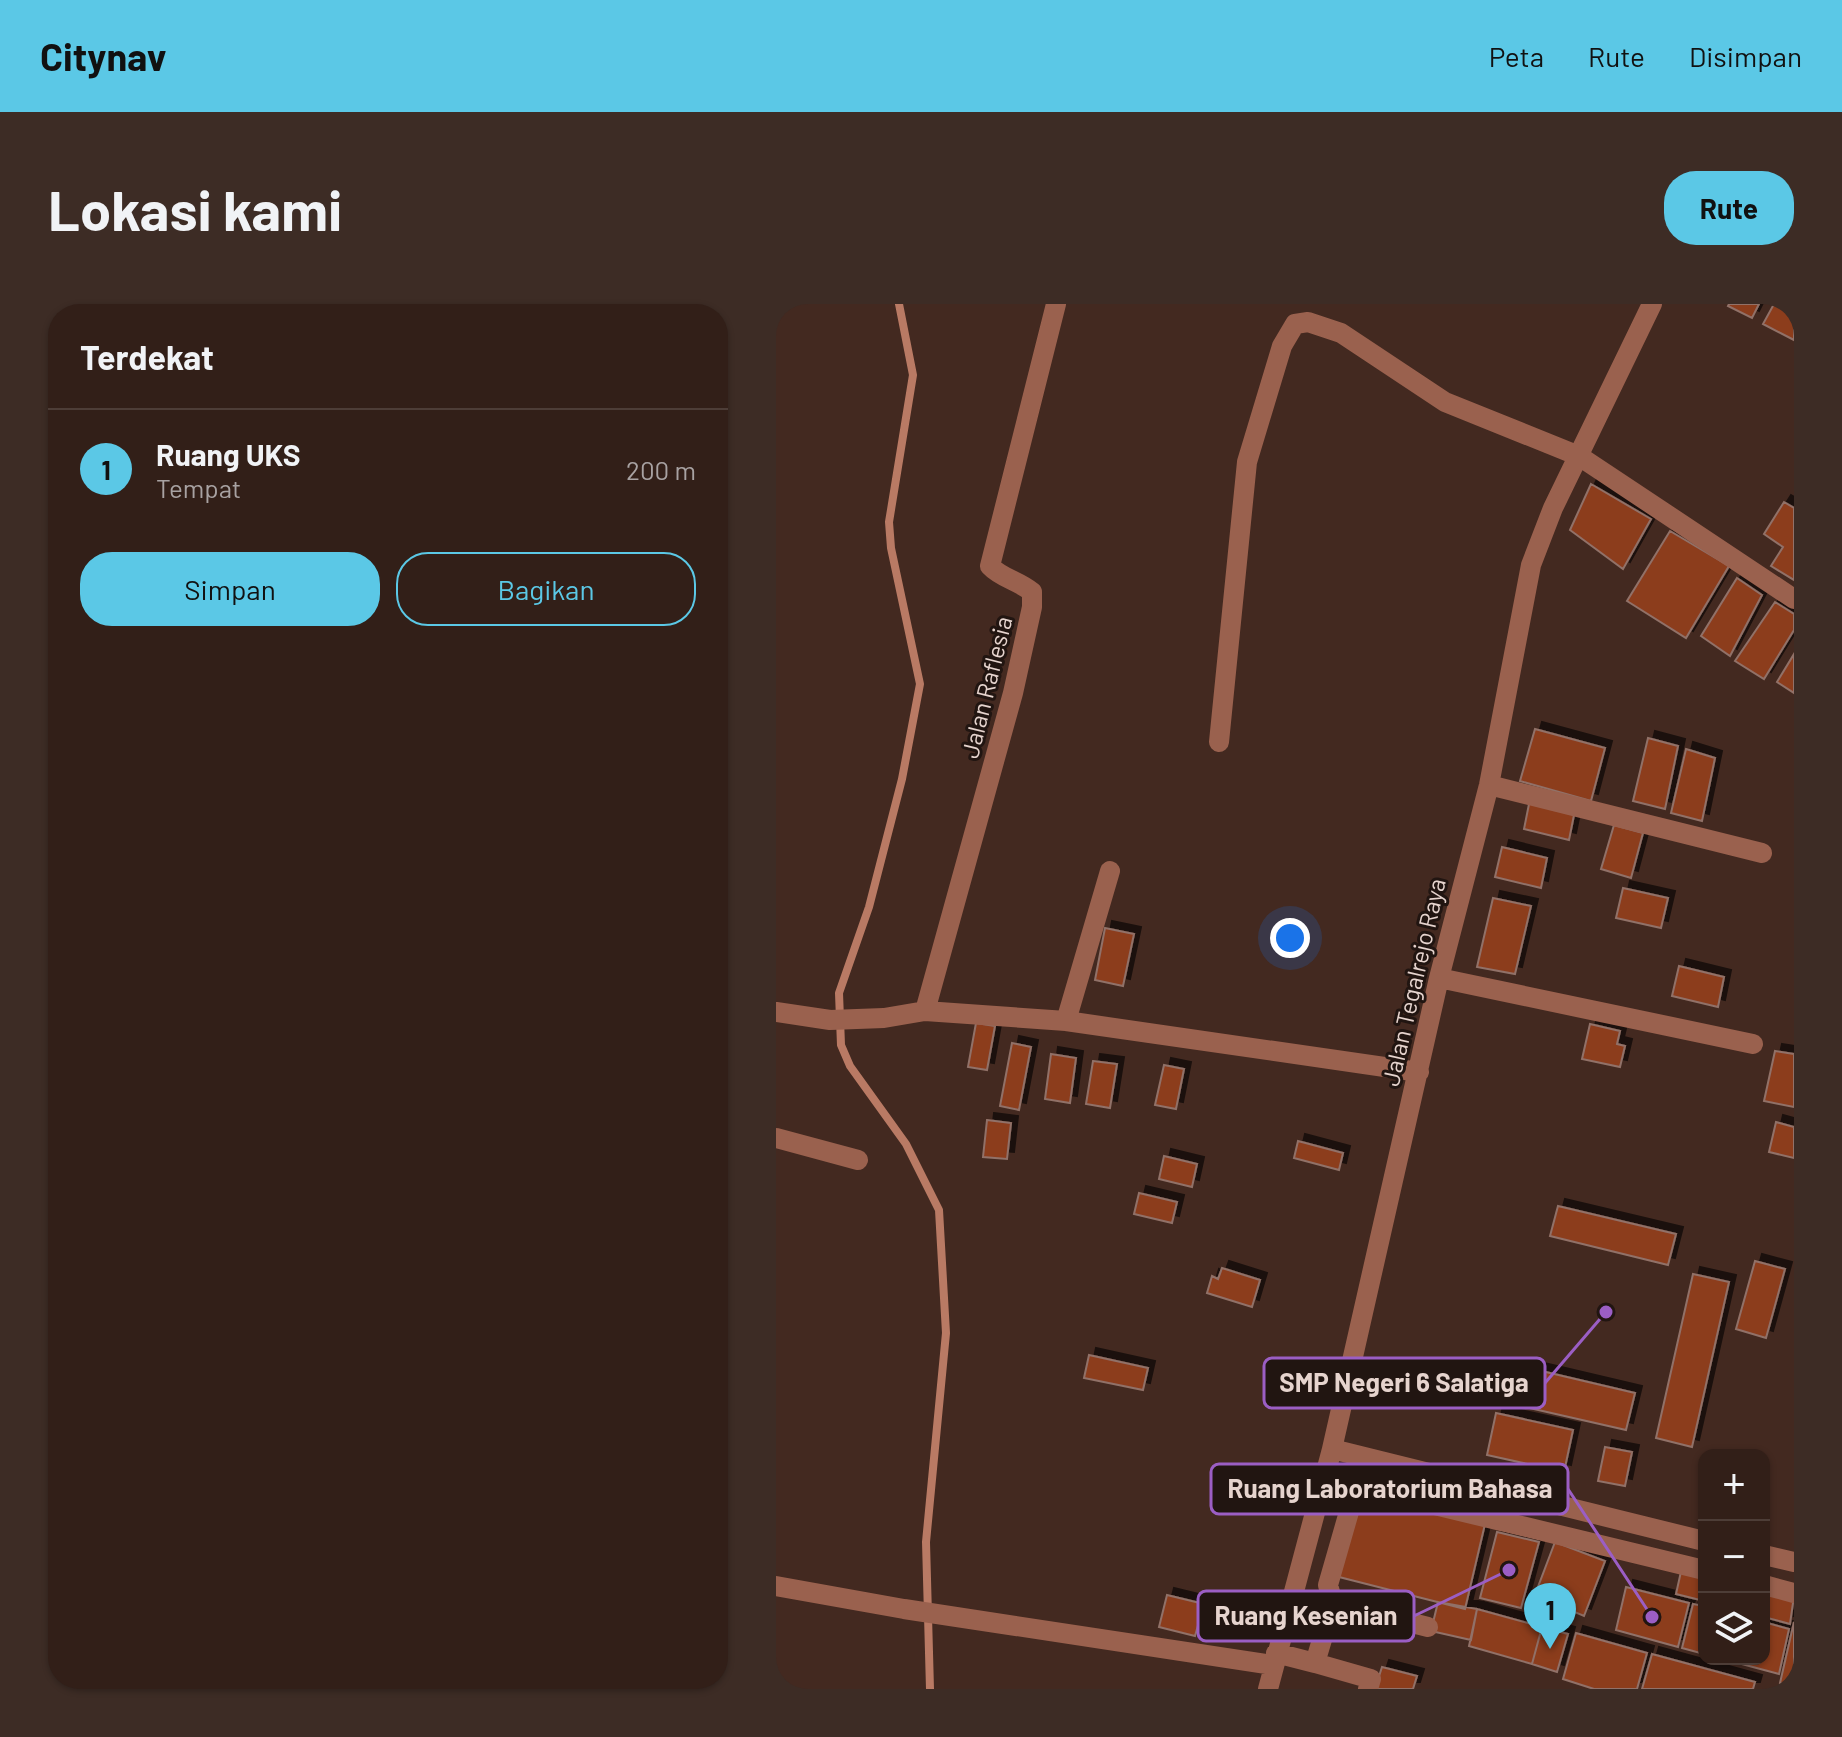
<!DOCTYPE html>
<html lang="id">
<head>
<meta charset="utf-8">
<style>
	body { margin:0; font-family:Barlow,sans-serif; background:#3d2c25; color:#f1f3f6 }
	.controls { position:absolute; right:24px; bottom:24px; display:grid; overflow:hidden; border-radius:16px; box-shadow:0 2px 6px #0004 }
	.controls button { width:72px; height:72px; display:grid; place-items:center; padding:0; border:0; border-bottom:2px solid #4d3d37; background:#321f18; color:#f1f3f6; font:40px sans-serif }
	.you { position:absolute; left:514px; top:634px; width:28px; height:28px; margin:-20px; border:6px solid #fff; border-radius:50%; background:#1a73e8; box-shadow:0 0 0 12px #1a73e833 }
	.badge { display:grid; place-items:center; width:52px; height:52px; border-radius:50%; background:#5bc8e6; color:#111; font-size:26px; font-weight:700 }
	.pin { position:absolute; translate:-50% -66px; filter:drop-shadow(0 2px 4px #0008) }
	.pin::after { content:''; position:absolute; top:42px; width:28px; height:24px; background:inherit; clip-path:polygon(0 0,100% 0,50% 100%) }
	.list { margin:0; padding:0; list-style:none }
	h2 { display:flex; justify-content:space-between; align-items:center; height:104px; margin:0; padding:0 32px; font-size:34px }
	h2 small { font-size:26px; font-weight:400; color:#a8a2a2 }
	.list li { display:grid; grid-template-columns:52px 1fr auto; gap:24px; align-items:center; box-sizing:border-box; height:120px; padding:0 32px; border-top:2px solid #4d3d37 }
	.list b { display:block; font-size:30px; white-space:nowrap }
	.list p { margin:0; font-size:26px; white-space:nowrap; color:#a8a2a2 }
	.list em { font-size:26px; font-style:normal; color:#a8a2a2 }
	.actions { display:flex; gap:16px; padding:24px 32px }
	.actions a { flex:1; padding:18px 0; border:2px solid #5bc8e6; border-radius:32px; text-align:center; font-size:28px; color:#5bc8e6 }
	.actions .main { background:#5bc8e6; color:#111 }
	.icon { flex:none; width:44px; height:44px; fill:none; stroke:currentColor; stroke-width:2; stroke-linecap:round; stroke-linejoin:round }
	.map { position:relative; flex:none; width:1018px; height:1385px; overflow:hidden; border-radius:32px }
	header { display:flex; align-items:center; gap:48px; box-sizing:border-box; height:112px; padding:0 40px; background:#5bc8e6; color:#111 }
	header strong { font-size:38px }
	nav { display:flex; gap:44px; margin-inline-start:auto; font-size:28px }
	.intro { display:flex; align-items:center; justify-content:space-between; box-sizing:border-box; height:192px; padding:0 48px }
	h1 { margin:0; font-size:56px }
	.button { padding:20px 36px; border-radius:32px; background:#5bc8e6; color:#111; font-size:28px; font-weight:700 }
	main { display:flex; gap:48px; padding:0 48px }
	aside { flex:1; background:#321f18; border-radius:32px; box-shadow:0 2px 6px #0004 }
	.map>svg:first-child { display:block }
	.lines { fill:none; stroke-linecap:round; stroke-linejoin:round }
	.stream { stroke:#b97a64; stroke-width:8 }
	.building { fill:#8c3c1f; stroke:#917167; stroke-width:2; filter:url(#shadow) }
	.minor { stroke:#9a614e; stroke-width:20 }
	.labels { text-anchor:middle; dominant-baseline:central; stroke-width:6; stroke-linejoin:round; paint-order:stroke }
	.street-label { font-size:24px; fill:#e6d4ce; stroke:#211511 }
	.leader { fill:none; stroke:#9b5ec4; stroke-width:3 }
	.callout-dot { fill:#9b5ec4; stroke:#211511; stroke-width:3 }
	.callout { fill:#211511; stroke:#9b5ec4; stroke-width:3 }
	.callout-label { font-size:26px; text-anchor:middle; font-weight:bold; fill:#e6d4ce }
</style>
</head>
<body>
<header>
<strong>Citynav</strong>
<nav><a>Peta</a><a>Rute</a><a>Disimpan</a></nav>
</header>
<div class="intro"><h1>Lokasi kami</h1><a class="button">Rute</a></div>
<main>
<aside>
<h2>Terdekat<small></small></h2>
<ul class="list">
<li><span class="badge">1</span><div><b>Ruang UKS</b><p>Tempat</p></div><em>200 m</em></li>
</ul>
<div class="actions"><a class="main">Simpan</a><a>Bagikan</a></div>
</aside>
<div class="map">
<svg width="1018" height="1385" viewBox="0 0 1018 1385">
	<defs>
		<filter id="shadow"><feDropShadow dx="7" dy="-7" stdDeviation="0" flood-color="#0009"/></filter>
	</defs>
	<rect width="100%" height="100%" fill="#432920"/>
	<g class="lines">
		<path class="stream" d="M123,0L137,71L113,218L115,244L144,380L126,475L93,603L63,689L65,741L74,762L130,840L163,906L170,1029L150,1238L154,1385"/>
	</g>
	<path class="building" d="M953,0H983L976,14L952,2Z
		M998,0H1018V36L987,20Z
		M815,180L875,215L847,265L794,226Z
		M1008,198L1018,204V276L995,262L1007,243L988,230Z
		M894,227L953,262L910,334L851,297Z
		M961,274L986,291L954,352L925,332Z
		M999,298L1018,310V326L988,375L959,357Z
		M1018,350V389L1001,378Z
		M759,425L829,444L815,497L744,477Z
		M872,434L902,442L889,505L857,497Z
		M910,445L939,454L926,517L895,509Z
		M754,495L799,506L793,536L748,525Z
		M838,521L867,529L855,574L825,565Z
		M726,543L771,554L765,584L719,573Z
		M847,584L892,594L885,624L840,614Z
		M717,594L755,602L739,670L701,663Z
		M329,624L358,630L347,682L319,676Z
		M903,662L948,673L942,703L896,692Z
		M200,719L219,722L211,766L192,763Z
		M814,720L844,727L841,740L849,742L844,763L806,755Z
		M236,739L255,743L243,806L224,802Z
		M999,747L1018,750V803L988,797Z
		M275,750L300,754L294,799L269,795Z
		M317,757L341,760L334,804L310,800Z
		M388,761L408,765L400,805L379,801Z
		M211,816L235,819L231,855L207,853Z
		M1000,818L1018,823V854L993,848Z
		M522,837L567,849L563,866L518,854Z
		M388,852L421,860L416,883L383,875Z
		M363,889L401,898L396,919L358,910Z
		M782,902L900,930L892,961L774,932Z
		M979,957L1009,965L990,1034L960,1025Z
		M446,964L484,976L476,1003L431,989L436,972L442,975Z
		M917,970L953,978L916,1143L880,1134Z
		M313,1051L372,1064L367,1086L308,1074Z
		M757,1065L859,1089L850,1126L749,1103Z
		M720,1109L797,1126L788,1168L711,1151Z
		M829,1143L856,1148L849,1182L822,1177Z
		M587,1187L709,1220L689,1305L563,1273Z
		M721,1228L763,1238L745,1304L704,1294Z
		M779,1238L829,1257L808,1312L780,1300L775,1312L754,1304Z
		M906,1263L928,1269V1297L900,1290Z
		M850,1283L913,1299L902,1343L840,1326Z
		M988,1284L1018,1292L1014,1320L988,1313Z
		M391,1291L428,1300L419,1332L383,1323Z
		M662,1298L701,1305L695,1336L655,1327Z
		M917,1300L928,1302V1350L906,1344Z
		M701,1305L766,1323L756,1360L693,1342Z
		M988,1318L1013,1325L1003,1370L947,1355H988Z
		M1018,1318V1382L1004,1379Z
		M766,1323L792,1330L781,1368L756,1360Z
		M800,1329L871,1349L861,1385H818L787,1375Z
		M876,1350L979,1378L977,1385H866Z
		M606,1363L641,1372L637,1385H599Z"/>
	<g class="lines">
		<path class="minor" d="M443,438L471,158L506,42L519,20L532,18L565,29L669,98L803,152L1018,295
			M713,481L986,549
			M663,674L977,740
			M149,707L237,389L256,303V288C243,277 225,274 214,262L280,0
			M0,708L54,716L108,714L149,707L290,717L643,768
			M290,717L334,567
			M0,834L82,856
			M556,1145L928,1237
			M988,1251L1018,1258
			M988,1281L1018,1289
			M0,1282L128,1305L497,1361
			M557,1299L652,1323
			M500,1349L539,1359L557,1299L552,1281L579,1187L584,1183L928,1266
			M539,1359L595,1375L592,1385
			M492,1385L556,1145L663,674L713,481L755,261L777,204L876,0"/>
	</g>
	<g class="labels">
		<g class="street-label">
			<text transform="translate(210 383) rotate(-76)">Jalan Raflesia</text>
			<text transform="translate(637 678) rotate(-77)">Jalan Tegalrejo Raya</text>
		</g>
	</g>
	<path class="leader" d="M830 1008L769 1079M876 1313L792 1185M733 1266L638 1312"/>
	<g class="callout-dot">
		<circle cx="830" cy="1008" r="8"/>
		<circle cx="876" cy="1313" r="8"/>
		<circle cx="733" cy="1266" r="8"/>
	</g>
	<g class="callout">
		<rect x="488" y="1054" width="281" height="50" rx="8"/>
		<rect x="435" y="1160" width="357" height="50" rx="8"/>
		<rect x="422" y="1287" width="216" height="50" rx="8"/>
	</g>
	<g class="callout-label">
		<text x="628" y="1088">SMP Negeri 6 Salatiga</text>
		<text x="614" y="1194">Ruang Laboratorium Bahasa</text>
		<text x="530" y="1321">Ruang Kesenian</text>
	</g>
</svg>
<div class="controls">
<button>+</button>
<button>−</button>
<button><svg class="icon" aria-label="layers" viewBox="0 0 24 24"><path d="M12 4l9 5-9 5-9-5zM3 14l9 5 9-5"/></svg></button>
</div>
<div class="you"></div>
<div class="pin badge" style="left:774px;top:1345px">1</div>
</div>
</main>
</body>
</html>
